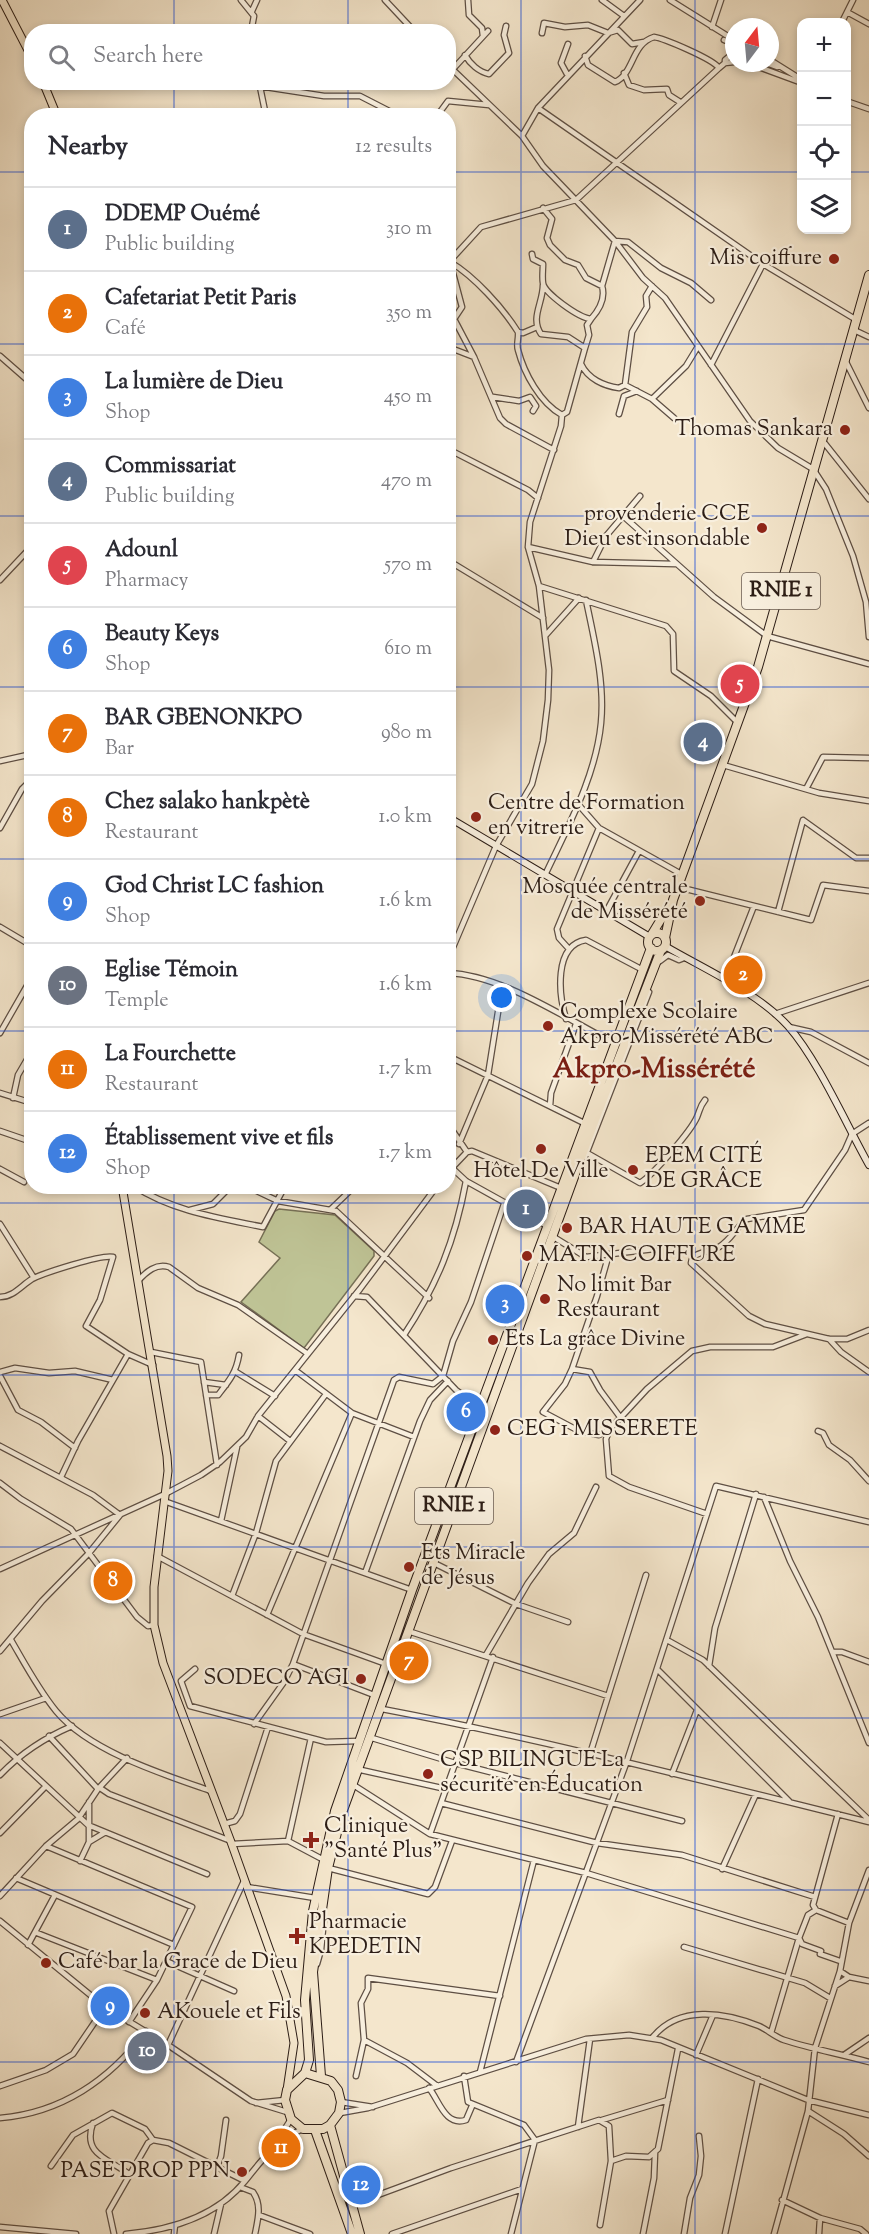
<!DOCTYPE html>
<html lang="en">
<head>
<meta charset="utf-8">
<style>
	body { margin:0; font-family:"Sorts Mill Goudy",serif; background:#f7f7f7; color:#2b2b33 }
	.controls { position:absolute; right:18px; top:18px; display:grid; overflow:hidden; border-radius:12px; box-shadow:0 3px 9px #0003 }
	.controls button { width:54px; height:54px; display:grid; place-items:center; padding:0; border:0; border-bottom:2px solid #e1e1e2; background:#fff; color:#2b2b33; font:30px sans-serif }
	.compass { position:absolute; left:725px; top:18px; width:54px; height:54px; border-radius:50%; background:#fff; box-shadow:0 3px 9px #0003; rotate:16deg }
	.you { position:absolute; left:502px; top:998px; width:21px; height:21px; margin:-15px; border:4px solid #fff; border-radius:50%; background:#1a73e8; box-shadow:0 0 0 9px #1a73e833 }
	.badge { display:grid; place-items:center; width:39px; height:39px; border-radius:50%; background:#1a73e8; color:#fff; font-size:20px; font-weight:700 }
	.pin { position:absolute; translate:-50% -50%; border:3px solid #fff; box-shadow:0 2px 6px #0006 }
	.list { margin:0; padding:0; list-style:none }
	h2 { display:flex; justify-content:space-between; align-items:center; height:78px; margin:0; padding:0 24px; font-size:26px }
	h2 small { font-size:20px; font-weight:400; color:#7c7c81 }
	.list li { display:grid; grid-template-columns:39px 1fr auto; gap:18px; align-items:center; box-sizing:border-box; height:84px; padding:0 24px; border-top:2px solid #e1e1e2 }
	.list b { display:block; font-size:22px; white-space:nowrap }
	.list p { margin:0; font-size:20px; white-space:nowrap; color:#7c7c81 }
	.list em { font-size:20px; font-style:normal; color:#7c7c81 }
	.icon { flex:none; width:33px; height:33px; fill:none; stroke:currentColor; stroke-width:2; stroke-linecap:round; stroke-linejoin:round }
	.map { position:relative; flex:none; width:869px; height:2234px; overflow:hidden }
	.search { position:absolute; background:#fff; box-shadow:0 3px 9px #0003; left:24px; top:24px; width:432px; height:66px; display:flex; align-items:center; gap:15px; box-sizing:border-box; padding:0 21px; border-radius:24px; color:#7c7c81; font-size:22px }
	.panel { position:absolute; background:#fff; box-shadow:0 3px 9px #0003; left:24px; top:108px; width:432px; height:1086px; border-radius:24px }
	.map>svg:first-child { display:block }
	.pitch { fill:#bfc496; stroke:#767056; stroke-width:1.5 }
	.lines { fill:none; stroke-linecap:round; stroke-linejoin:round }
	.street-casing { stroke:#5e4f44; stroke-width:7 }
	.secondary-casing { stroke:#2c1d16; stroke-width:8 }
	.primary-casing { stroke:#2c1d16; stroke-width:9 }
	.highway-casing { stroke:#2c1d16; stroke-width:10 }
	.street { stroke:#f8efde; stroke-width:4.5 }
	.secondary { stroke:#f8efde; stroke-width:6 }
	.primary { stroke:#f4e6cc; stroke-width:7 }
	.highway { stroke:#f4e6cc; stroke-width:8 }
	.grid { fill:none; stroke:#1d4ed8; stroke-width:1.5; stroke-opacity:0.55 }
	.poi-dot { fill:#8f2418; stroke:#f8efde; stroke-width:2 }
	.labels { text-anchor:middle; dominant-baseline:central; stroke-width:4.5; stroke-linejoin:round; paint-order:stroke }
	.shield { fill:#f8efde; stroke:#695c52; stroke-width:1.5 }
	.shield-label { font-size:21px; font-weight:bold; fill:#2c1d16 }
	.poi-label { font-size:22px; fill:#2c1d16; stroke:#f8efde; text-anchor:start }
	.district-label { font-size:28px; font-weight:bold; fill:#7a1f14; stroke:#f8efde }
</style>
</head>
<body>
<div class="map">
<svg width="869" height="2234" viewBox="0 0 869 2234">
	<rect width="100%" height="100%" fill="#f4e6cc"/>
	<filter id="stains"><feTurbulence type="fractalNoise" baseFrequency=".00333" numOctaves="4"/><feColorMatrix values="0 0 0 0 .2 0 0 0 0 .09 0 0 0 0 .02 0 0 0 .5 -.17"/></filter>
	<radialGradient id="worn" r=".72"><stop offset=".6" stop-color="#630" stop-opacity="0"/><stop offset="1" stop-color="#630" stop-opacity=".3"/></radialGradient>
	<path class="pitch" d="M279,1209L335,1215L374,1251V1256L304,1348L241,1302L280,1258L259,1242L275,1211Z"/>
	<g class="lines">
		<g class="street-casing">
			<path id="street" d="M241,0L254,16L251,32
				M385,0L415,32
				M468,0L469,15L482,28L483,36
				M602,0L624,16
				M670,0L734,40
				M252,11L257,0
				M847,12L869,24
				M842,22L853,0
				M712,27L721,0
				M542,33L544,23L565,27L588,25L608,33L618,30L632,44L644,42
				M724,40L734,44
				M465,55C470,64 479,72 489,74L509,53L504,35L506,26
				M585,56L588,65L615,82C634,74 631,44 654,37C663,38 713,59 719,68
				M770,60L802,80
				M725,63V60L731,55L734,45
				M748,63L802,83
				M766,63L777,67
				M448,65L522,136L543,166L615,241L643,278L665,298L750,421L778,448L813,469L826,489L853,556L866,602L869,637
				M453,69L488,31
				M624,73L629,85L644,90L667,89L669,95L680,102
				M567,74L561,63L568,44
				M259,82L266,116
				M259,86L324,96H360L399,116
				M846,101L869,109
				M538,108L763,264L855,319
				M437,116L448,101L489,105
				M522,136L538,108L640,0
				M543,208L552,219L547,238L550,245L565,260L578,265L586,278L602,286L615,241L628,242L661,268L691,283L711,300
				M448,248L456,254
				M532,254L533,259L543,264C543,270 542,277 543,283C544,293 579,318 591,319C599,310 606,299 602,286
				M450,262L462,307L454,319L474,357L500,418L506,424L554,450
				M450,262C474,276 503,308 518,332L523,333L537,327
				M448,263L481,227L576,200L719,68L725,63L734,62
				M543,285C543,303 530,318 541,334L568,337L585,348L589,335L587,325L591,319
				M652,286L646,296L647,307L632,332L625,385L652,399L686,366L697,348
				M854,330L869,337
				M518,332C519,338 516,344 518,350C524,373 540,403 562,415L567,412L585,348
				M448,347L474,357
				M0,356L32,384
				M845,360L869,408
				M581,364C588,379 604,386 619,388L625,385
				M711,365L763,264
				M493,397L519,401L530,397L536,406L533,411
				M652,399L674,418
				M619,414L624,396L637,391
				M822,440L869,499
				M448,449L528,490L538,498
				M622,515L714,597L767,636L869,664
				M528,547L593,562L675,564
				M593,562L606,536L640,496
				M454,564L543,618
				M0,580L32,546
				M539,586L666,626L673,634L674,671L711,696L738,723
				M545,636L579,598
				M0,761L32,754
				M723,765L819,793L869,801
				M806,789L823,757L869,758
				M577,803L599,828L683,875
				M0,828L22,789L32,779
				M546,873C568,826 596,776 601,723C605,682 594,639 586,600
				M678,887L811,920L823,885L869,891
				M607,910L639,851
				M778,912L803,820L856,858H869
				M0,927L32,946
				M569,949L559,938L557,929L599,828
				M448,959L496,846L532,784L543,741L548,700L549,670L539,586L528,547L530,522L561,426L562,415
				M660,961L668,955L679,960L684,958
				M448,973C503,975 566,1019 614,1043
				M725,980L754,906
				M775,1014L869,983
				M566,1019C559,996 553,945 586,940L641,969
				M789,1027L811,1032L869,1063
				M0,1033L32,977
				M448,1056L584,1123
				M0,1093L32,1103
				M13,1098L18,1075L32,1051
				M550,1106L551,1093L576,1024
				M869,1123L852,1134L845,1150L804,1210L747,1219C735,1228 732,1239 719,1247C709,1253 692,1251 691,1263L749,1316L765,1324L829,1339H847L869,1330
				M448,1124L467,1152
				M0,1131L32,1142
				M459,1144L488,1075L502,987
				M587,1153L640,1183C653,1175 691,1131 697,1117C700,1110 700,1106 705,1100
				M585,1157L649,992
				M452,1168L466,1181L547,1226
				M0,1169L24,1182
				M448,1172L467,1152L472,1151L561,1188
				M134,1186C172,1211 219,1218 263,1227L285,1186
				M246,1186L278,1201L336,1211L429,1298
				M331,1209L355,1186
				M190,1210L213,1204L231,1186
				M0,1224L34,1278
				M552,1236L586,1257L654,1249
				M609,1254L597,1296L572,1369L565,1384L543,1412L579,1431L599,1435L610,1429L647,1389L692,1351L710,1347H773L807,1334
				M138,1281C146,1272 156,1263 169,1267L198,1288L238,1305L308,1354
				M354,1296L367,1297L456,1390L480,1407
				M0,1297C13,1297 21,1286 32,1279C44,1273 102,1254 113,1257L100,1300L86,1326L128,1354L153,1365
				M404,1335C437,1285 455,1241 466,1181
				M829,1339L841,1352L869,1372
				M151,1352L201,1362L217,1465
				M572,1369L590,1372L600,1390L620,1417
				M295,1370L352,1413L414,1437
				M0,1372L15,1368L49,1373L75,1371L113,1380
				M236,1372L275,1396
				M0,1376L18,1410L41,1422L75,1448
				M204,1382L226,1385
				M206,1395H218C229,1381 236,1373 239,1355
				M258,1416L290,1441
				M610,1429L606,1439L609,1476L629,1487L707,1514
				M818,1431L823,1433L829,1445L850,1460L869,1481
				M0,1446L93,1495L120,1515L89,1553L42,1601L0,1651
				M61,1477L78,1441L128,1354
				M0,1483L21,1499L71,1529L137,1617L148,1626L154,1625
				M764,1497L790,1561L818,1617L869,1743
				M164,1501L412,1590
				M221,1521L237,1447
				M157,1556L303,1634L386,1664
				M436,1564L516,1604L568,1622
				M0,1569L165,1494L201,1475L220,1462L246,1437L258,1416L360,1289L437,1186
				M365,1573L420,1421L430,1400L448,1381
				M232,1596L256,1533L276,1461L326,1394
				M267,1615L352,1413
				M411,1632L608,1696
				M11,1640C25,1664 38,1689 56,1711C89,1751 162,1774 211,1791
				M667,1640L703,1660L869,1820
				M833,1652H842L869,1662
				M486,1655L528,1583L549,1554L574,1533L596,1487
				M293,1664L374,1695
				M709,1666L715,1628L756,1494
				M195,1669L181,1681L190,1706L326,1742L358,1741
				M657,1669L789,1801
				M382,1709C546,1740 707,1782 869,1822
				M0,1714L46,1698
				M254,1724L284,1682L293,1664L394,1380L399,1377L433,1384L443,1376L453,1341L471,1302L504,1204
				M49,1736L98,1789
				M372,1738L455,1763L682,1821
				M0,1743L88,1825L207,1874
				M590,1754L646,1575
				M361,1770L446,1789
				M672,1774L697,1710
				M0,1775C21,1753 44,1738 72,1726
				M355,1786L430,1834L586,1873L799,1938L802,1944L821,1951L820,1954L840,1961
				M100,1788L109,1794L231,1841
				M441,1803L597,1843L682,1855L815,1897
				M838,1814L813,1905L816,1910L849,1923
				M224,1824L235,1821L240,1814L268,1727
				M0,1833L46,1786
				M430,1834L493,1657
				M288,1841L311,1738
				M89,1842L104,1833
				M232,1844L288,1841L322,1859
				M46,1846L192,1907L157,1980L129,2022
				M80,1861L89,1842V1802
				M332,1869L428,1894L435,1887L452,1841
				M722,1869L756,1794
				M16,1878L174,1945
				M247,1887L315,1898
				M0,1896L46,1846L78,1819L98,1789L127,1758
				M0,1921L105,2007L168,2045L251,2101L287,2112
				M37,1933L157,1980
				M28,1945L55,1895
				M684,1947L805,1983L830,1998
				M166,1961L234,1991
				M317,1964L321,1950L324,1919
				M840,1971L849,1977L869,1981
				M835,1986L849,1977
				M771,2033L799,1938L808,1915L816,1910
				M653,2037C679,2005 724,2012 759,2026C768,2030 775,2037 784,2040C812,2049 841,2054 869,2062
				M364,2040L407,2063L436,2085
				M168,2045L244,1881
				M696,2055L713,2015
				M844,2055L869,2038
				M516,2062L627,1761L716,1486L869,1522
				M480,2072L534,1860
				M356,2076L364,2040L361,2003L368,1989V1978L500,1996
				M464,2076L468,2102L524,2125L535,2140L511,2234
				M0,2086L46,2070L73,2054L105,2007
				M429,2088C439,2100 445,2127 466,2120L472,2106
				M341,2102L373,2107
				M256,2103L285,2100
				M808,2111L844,2134L869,2156
				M340,2113L368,2108L586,2039L629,2035L661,2040L808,2100L869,2115
				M0,2118C61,2113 110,2080 146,2031
				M602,2120L668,2100
				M93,2123C82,2154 107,2158 129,2174
				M578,2127L590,2039
				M274,2146L291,2119
				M611,2161L626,2156L649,2157L658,2149L678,2049
				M51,2166L73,2135L112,2113L145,2129L153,2140L169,2143L245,2181
				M217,2167L221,2156L226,2120
				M240,2187L253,2192C262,2205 258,2219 255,2234
				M782,2200L820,2218L860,2229L866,2234
				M351,2205L451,2168L599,2120L609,2126L611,2161L600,2225
				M259,2215L310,2234
				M0,2227L76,2234
				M114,2234L109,2211L148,2143L153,2140
				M126,2234C171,2230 216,2217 245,2181C262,2160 277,2139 303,2129
				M174,2234L175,2225
				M214,2234L221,2204
				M392,2234L522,2189
				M643,2234L654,2178L655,2153
				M684,2234L690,2198L699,2175L701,2156L699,2136
				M725,2234L758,2079
				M774,2234L808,2111L815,2048L840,1971L849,1923L869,1870
				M819,2234L820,2218"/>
		</g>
		<g class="secondary-casing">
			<path id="secondary" d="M448,817L650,937
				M665,946C704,969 757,992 788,1026C818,1060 846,1124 869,1165"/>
		</g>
		<g class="primary-casing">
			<path id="primary" d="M2,0L32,58
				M43,82L57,116
				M122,1186L167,1456L168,1471L154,1587V1625L163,1663L231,1842L286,1996L294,2043L287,2090"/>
		</g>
		<g class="highway-casing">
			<path id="highway" d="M648 942a9 9 0 1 1 18 0a9 9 0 1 1-18 0Z
				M652,934L669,906
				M665,938L673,900L758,667L869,275
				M290,2012L298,2013L305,2010
				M305,2073L331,2081L338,2090L341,2102L339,2113L330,2125L323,2129H303L291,2119L285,2100L287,2090L305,2073L309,2060L305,2000L313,1911L335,1811L412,1590L651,948
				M321,2076L313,1972L328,1868L342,1813L593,1125L661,950
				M330,2125L360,2234
				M315,2130L352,2234"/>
		</g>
		<use href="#street" class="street"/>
		<use href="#secondary" class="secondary"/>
		<use href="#primary" class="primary"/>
		<use href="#highway" class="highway"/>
	</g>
	<path class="grid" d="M174,0V32M348,0V32M521,0V2234M695,0V2234M174,82V116M348,82V116M0,172H32M448,172H802M846,172H869M0,344H32M448,344H869M0,516H32M448,516H869M0,687H32M448,687H869M0,859H32M448,859H869M0,1031H32M448,1031H869M174,1186V2234M348,1186V2234M0,1203H869M0,1375H869M0,1547H869M0,1718H869M0,1890H869M0,2062H869"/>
	<g class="poi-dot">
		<circle cx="834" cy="259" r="6"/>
		<circle cx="845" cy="430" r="6"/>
		<circle cx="762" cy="528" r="6"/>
		<circle cx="476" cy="817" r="6"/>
		<circle cx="700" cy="901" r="6"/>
		<circle cx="548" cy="1026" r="6"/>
		<circle cx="541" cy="1149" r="6"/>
		<circle cx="633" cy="1170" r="6"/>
		<circle cx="567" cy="1228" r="6"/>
		<circle cx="527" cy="1256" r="6"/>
		<circle cx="545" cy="1299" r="6"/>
		<circle cx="493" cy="1340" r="6"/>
		<circle cx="495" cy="1430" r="6"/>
		<circle cx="409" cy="1567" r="6"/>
		<circle cx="361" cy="1679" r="6"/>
		<circle cx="428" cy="1774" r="6"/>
		<path d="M308 1831h6v6h6v6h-6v6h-6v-6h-6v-6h6z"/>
		<path d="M294 1927h6v6h6v6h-6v6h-6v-6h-6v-6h6z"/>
		<circle cx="46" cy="1963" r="6"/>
		<circle cx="145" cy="2013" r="6"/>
		<circle cx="242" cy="2172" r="6"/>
	</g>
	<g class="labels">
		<g class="shield">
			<rect x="742" y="573" width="78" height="36" rx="4.5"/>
			<rect x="415" y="1488" width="78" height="36" rx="4.5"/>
		</g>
		<g class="shield-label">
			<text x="781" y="591">RNIE 1</text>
			<text x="454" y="1506">RNIE 1</text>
		</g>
		<g class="poi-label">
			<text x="822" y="259" text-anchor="end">Mis coiffure</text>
			<text x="833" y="430" text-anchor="end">Thomas Sankara</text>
			<text x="750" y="515" text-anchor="end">provenderie CCE<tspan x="750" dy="25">Dieu est insondable</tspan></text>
			<text x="488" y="804">Centre de Formation<tspan x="488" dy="25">en vitrerie</tspan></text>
			<text x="688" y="888" text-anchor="end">Mosquée centrale<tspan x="688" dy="25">de Missérété</tspan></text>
			<text x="560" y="1013">Complexe Scolaire<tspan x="560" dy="25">Akpro-Missérété ABC</tspan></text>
			<text x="645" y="1157">EPEM CITÉ<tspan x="645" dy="25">DE GRÂCE</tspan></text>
			<text x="541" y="1172" text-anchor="middle">Hôtel De Ville</text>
			<text x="579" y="1228">BAR HAUTE GAMME</text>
			<text x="539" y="1256">MATIN COIFFURE</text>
			<text x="557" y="1286">No limit Bar<tspan x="557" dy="25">Restaurant</tspan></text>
			<text x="505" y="1340">Ets La grâce Divine</text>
			<text x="507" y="1430">CEG 1 MISSERETE</text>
			<text x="421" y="1554">Ets Miracle<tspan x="421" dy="25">de Jésus</tspan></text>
			<text x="349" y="1679" text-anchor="end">SODECO AGI</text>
			<text x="440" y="1761">CSP BILINGUE La<tspan x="440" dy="25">sécurité en Éducation</tspan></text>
			<text x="324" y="1827">Clinique<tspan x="324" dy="25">"Santé Plus"</tspan></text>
			<text x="309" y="1923">Pharmacie<tspan x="309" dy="25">KPEDETIN</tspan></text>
			<text x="58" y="1963">Café bar la Grace de Dieu</text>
			<text x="157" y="2013">AKouele et Fils</text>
			<text x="230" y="2172" text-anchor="end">PASE DROP PPN</text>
		</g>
		<g class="district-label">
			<text x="654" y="1070">Akpro-Missérété</text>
		</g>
	</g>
	<rect width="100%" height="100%" filter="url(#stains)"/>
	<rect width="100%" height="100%" fill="url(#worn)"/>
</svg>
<div class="controls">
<button>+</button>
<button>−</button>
<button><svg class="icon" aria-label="locate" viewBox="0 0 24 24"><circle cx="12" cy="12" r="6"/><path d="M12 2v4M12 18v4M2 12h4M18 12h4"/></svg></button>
<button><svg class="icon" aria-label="layers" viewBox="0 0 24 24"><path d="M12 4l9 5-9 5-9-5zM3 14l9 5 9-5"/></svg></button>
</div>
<svg class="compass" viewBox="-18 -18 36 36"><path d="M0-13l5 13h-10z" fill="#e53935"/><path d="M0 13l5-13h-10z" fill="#7c7c81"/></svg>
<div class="you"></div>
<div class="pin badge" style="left:526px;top:1209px;background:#5c6f8a">1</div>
<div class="pin badge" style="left:743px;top:975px;background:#e8710a">2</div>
<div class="pin badge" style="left:505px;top:1304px;background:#3f7fe0">3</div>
<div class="pin badge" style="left:703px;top:742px;background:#5c6f8a">4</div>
<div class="pin badge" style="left:740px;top:684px;background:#e0444e">5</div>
<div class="pin badge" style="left:466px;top:1412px;background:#3f7fe0">6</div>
<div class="pin badge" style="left:409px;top:1661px;background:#e8710a">7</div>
<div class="pin badge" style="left:113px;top:1581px;background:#e8710a">8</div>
<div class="pin badge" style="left:110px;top:2006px;background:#3f7fe0">9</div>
<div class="pin badge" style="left:147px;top:2051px;background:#6b7280">10</div>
<div class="pin badge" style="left:281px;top:2148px;background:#e8710a">11</div>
<div class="pin badge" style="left:361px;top:2185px;background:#3f7fe0">12</div>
<div class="search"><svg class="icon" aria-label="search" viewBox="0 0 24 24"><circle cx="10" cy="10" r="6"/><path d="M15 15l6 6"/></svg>Search here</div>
<section class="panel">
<h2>Nearby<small>12 results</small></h2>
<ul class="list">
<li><span class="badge" style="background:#5c6f8a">1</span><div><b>DDEMP Ouémé</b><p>Public building</p></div><em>310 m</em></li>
<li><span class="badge" style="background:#e8710a">2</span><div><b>Cafetariat Petit Paris</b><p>Café</p></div><em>350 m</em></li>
<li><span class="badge" style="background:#3f7fe0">3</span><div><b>La lumière de Dieu</b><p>Shop</p></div><em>450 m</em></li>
<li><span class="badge" style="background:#5c6f8a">4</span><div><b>Commissariat</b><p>Public building</p></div><em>470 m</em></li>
<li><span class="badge" style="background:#e0444e">5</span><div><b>Adounl</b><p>Pharmacy</p></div><em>570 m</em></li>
<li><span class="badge" style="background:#3f7fe0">6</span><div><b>Beauty Keys</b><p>Shop</p></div><em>610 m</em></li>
<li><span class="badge" style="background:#e8710a">7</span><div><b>BAR GBENONKPO</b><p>Bar</p></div><em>980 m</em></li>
<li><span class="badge" style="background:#e8710a">8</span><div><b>Chez salako hankpètè</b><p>Restaurant</p></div><em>1.0 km</em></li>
<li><span class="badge" style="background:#3f7fe0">9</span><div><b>God Christ LC fashion</b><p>Shop</p></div><em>1.6 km</em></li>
<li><span class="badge" style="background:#6b7280">10</span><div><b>Eglise Témoin</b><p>Temple</p></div><em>1.6 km</em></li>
<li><span class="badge" style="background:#e8710a">11</span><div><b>La Fourchette</b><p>Restaurant</p></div><em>1.7 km</em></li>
<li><span class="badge" style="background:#3f7fe0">12</span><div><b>Établissement vive et fils</b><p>Shop</p></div><em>1.7 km</em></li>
</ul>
</section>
</div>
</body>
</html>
